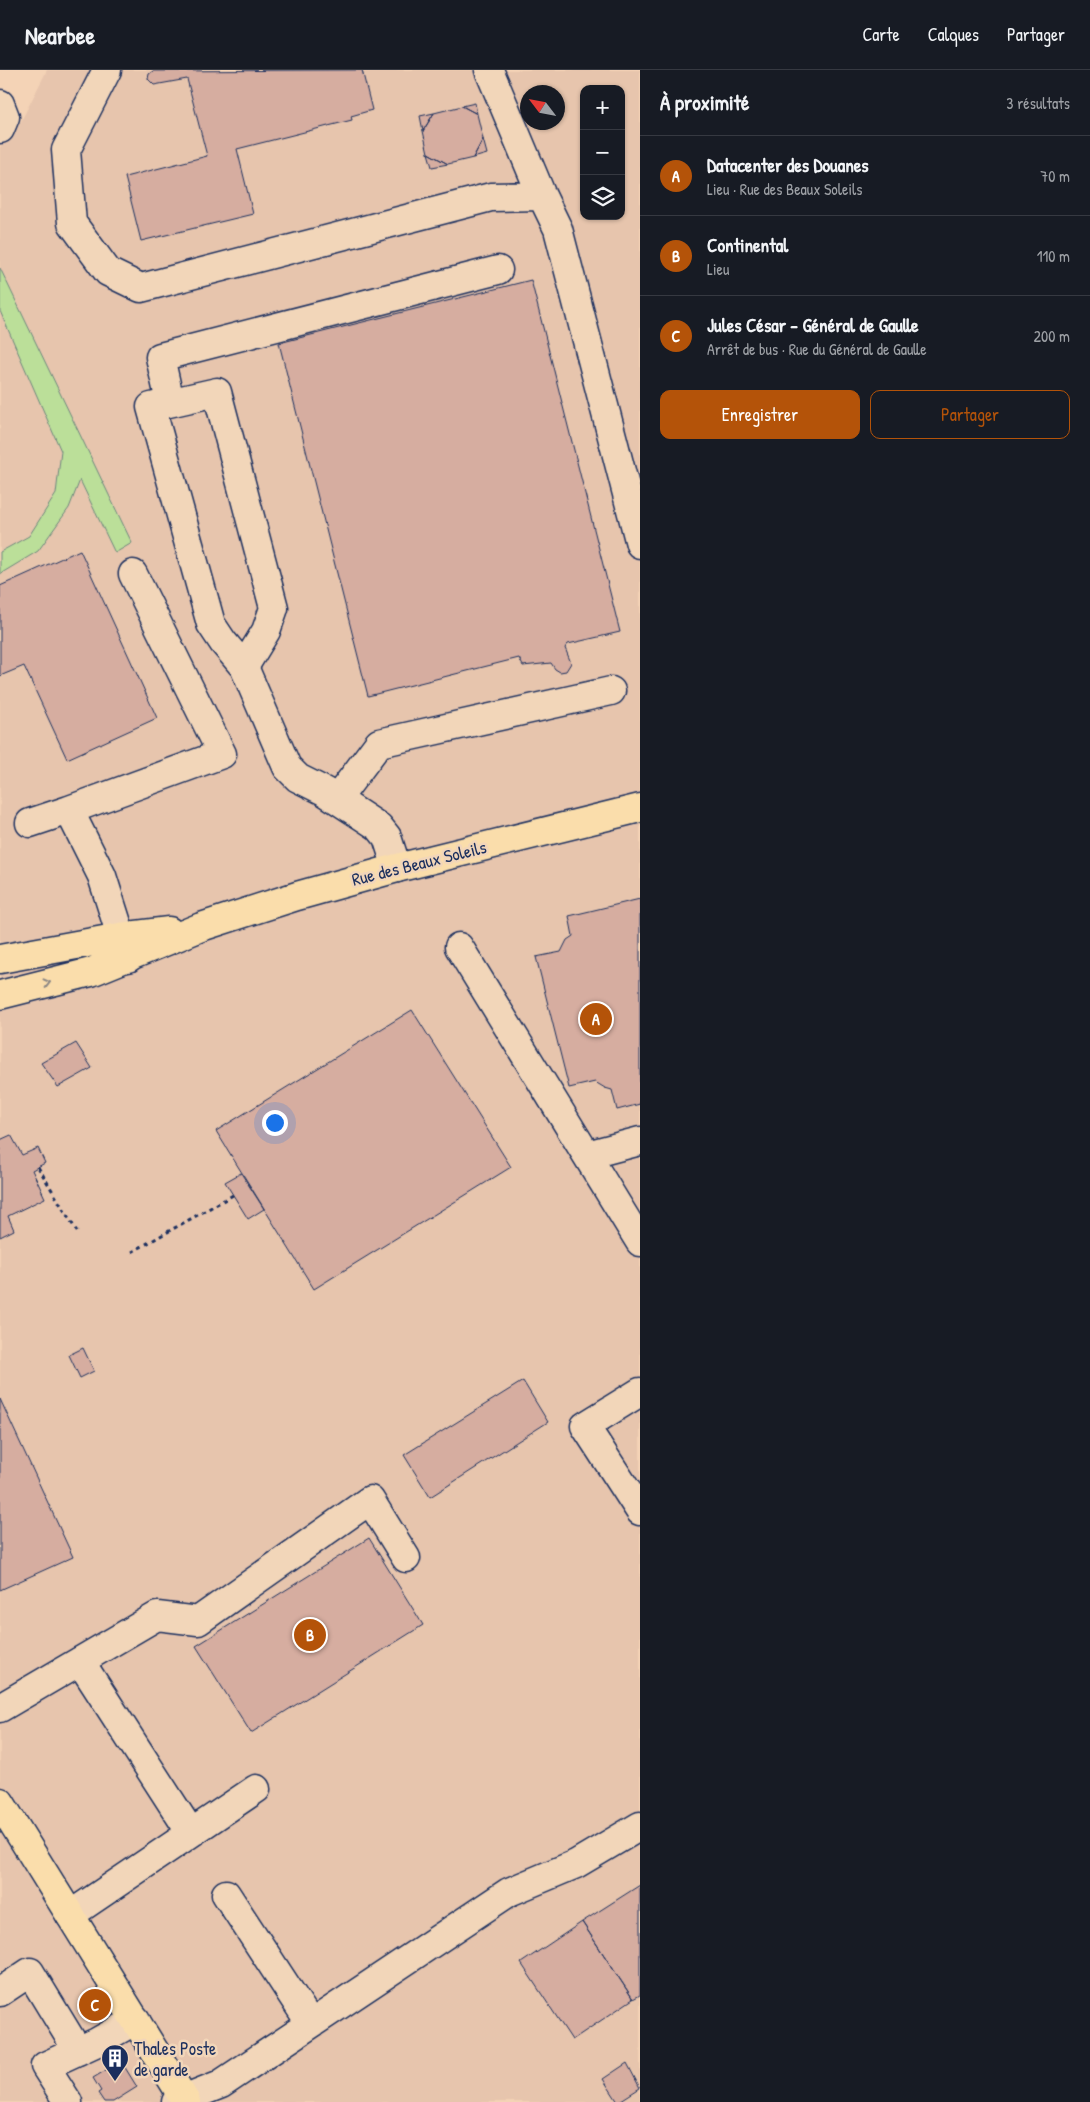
<!DOCTYPE html>
<html lang="fr">
<head>
<meta charset="utf-8">
<style>
	body { margin:0; font-family:"Patrick Hand",sans-serif; background:#20242c; color:#f1f3f6 }
	.controls { position:absolute; right:15px; top:15px; display:grid; overflow:hidden; border-radius:10px; box-shadow:0 1px 4px #0004 }
	.controls button { width:45px; height:45px; display:grid; place-items:center; padding:0; border:0; border-bottom:1px solid #363941; background:#171b24; color:#f1f3f6; font:25px sans-serif }
	.compass { position:absolute; left:520px; top:15px; width:45px; height:45px; border-radius:50%; background:#171b24; box-shadow:0 1px 4px #0004; rotate:302deg }
	.you { position:absolute; left:274px; top:1052px; width:18px; height:18px; margin:-12px; border:4px solid #fff; border-radius:50%; background:#1a73e8; box-shadow:0 0 0 8px #1a73e833 }
	.badge { display:grid; place-items:center; width:32px; height:32px; border-radius:50%; background:#b45309; color:#fff; font-size:16px; font-weight:700 }
	.pin { position:absolute; translate:-50% -50%; border:2px solid #fff; box-shadow:0 1px 5px #0006 }
	.list { margin:0; padding:0; list-style:none }
	h2 { display:flex; justify-content:space-between; align-items:center; height:65px; margin:0; padding:0 20px; font-size:21px }
	h2 small { font-size:16px; font-weight:400; color:#9ea1a6 }
	.list li { display:grid; grid-template-columns:32px 1fr auto; gap:15px; align-items:center; box-sizing:border-box; height:80px; padding:0 20px; border-top:1px solid #363941 }
	.list b { display:block; font-size:19px; white-space:nowrap }
	.list p { margin:0; font-size:16px; white-space:nowrap; color:#9ea1a6 }
	.list em { font-size:16px; font-style:normal; color:#9ea1a6 }
	.actions { display:flex; gap:10px; padding:15px 20px }
	.actions a { flex:1; padding:11px 0; border:1px solid #b45309; border-radius:10px; text-align:center; font-size:18px; color:#b45309 }
	.actions .main { background:#b45309; color:#fff }
	.icon { flex:none; width:28px; height:28px; fill:none; stroke:currentColor; stroke-width:2; stroke-linecap:round; stroke-linejoin:round }
	.map { position:relative; flex:none; width:640px; height:2032px; overflow:hidden }
	header { display:flex; align-items:center; gap:30px; box-sizing:border-box; height:70px; padding:0 25px; background:#171b24; border-bottom:1px solid #363941 }
	header strong { font-size:24px }
	nav { display:flex; gap:28px; margin-inline-start:auto; font-size:18px }
	main { display:flex }
	aside { flex:1; background:#171b24 }
	.map>svg:first-child { display:block }
	.built { fill:#e7c5ad; fill-rule:evenodd }
	.green { fill:#bbdf99; stroke:#6b877c }
	.building { fill:#d6ada0; stroke:#1b2f5e }
	.lines { fill:none; stroke-linecap:round; stroke-linejoin:round }
	.minor-casing { stroke:#1b2f5e; stroke-width:31 }
	.major-casing { stroke:#1b2f5e; stroke-width:31 }
	.path { stroke:#1b2f5e; stroke-width:3; stroke-dasharray:4 4; stroke-linecap:butt }
	.minor { stroke:#f2d6b9; stroke-width:28 }
	.major { stroke:#faddab; stroke-width:28 }
	.oneway { stroke:#8a8684 }
	.labels { text-anchor:middle; dominant-baseline:central; stroke-width:5; stroke-linejoin:round; paint-order:stroke }
	.street-label { font-size:18px; fill:#1b2f5e; stroke:#f2d6b9 }
	.poi-label { font-size:18px; fill:#1b2f5e; stroke:#f2d6b9; text-anchor:start }
</style>
</head>
<body>
<header>
<strong>Nearbee</strong>
<nav><a>Carte</a><a>Calques</a><a>Partager</a></nav>
</header>
<main>
<div class="map">
<svg width="640" height="2032" viewBox="0 0 640 2032">
	<rect width="100%" height="100%" fill="#f4d3b6"/>
	<filter id="ink" filterUnits="userSpaceOnUse"><feTurbulence type="fractalNoise" baseFrequency=".02" numOctaves="2"/><feDisplacementMap in="SourceGraphic" scale="10" xChannelSelector="R" yChannelSelector="G"/><feConvolveMatrix kernelMatrix="1 2 1 2 8 2 1 2 1" color-interpolation-filters="sRGB"/></filter>
	<g filter="url(#ink)">
		<path class="built" d="M47,0H640V2032H0V77L15,63ZM584,19H621V146H584ZM528,22H558V52H528Z"/>
		<path class="green" d="M0,198L132,473L115,483L80,410L69,438L38,481L0,504V482L29,466L56,424L61,381L0,241Z"/>
		<path class="building" d="M362,0L372,40L351,46L352,50L237,79L253,144L141,171L125,107L207,86L187,9L154,15L148,9L149,4L153,1Z
			M475,33L477,44L462,36Z
			M462,36L477,44L483,69L473,88L448,94L428,83L423,61L434,43Z
			M434,43L423,61L420,46Z
			M483,69L487,84L473,88Z
			M428,83L448,94L432,97Z
			M531,210L620,562L568,574L565,578L571,593L566,601L560,602L555,599L551,593L523,596L519,588L368,626L279,273Z
			M80,480L157,648L67,689L24,596L0,606V516Z
			M640,829V1034L617,1040L612,1020L605,1018L595,1012L569,1018L536,887L561,882L567,870L573,866L569,846Z
			M412,940L511,1097L314,1219L216,1061Z
			M76,973L92,998L58,1017L41,993Z
			M11,1065L22,1085L38,1078L45,1093L32,1100L45,1128L8,1146L14,1160L0,1167V1070Z
			M241,1103L264,1139L248,1149L225,1112Z
			M83,1278L94,1301L80,1308L69,1285Z
			M523,1311L548,1352L430,1427L404,1385Z
			M0,1329L73,1487L0,1520Z
			M369,1468L423,1555L251,1663L196,1576Z
			M640,1815V1925L633,1929L582,1852Z
			M582,1852L633,1929L572,1970L521,1893Z
			M121,1991L137,2017L113,2032H104L98,2023L101,2021L93,2008Z
			M627,1993L640,2018L618,2032L603,2009Z"/>
		<g class="lines">
			<g class="minor-casing">
				<path id="minor" d="M107,0L66,80L72,153L108,202L141,218L491,127L542,126
					M489,0L542,126L558,159L640,474
					M0,34L5,47L0,59
					M170,332L160,287L498,200
					M244,597L266,561L274,538L217,322L151,337L211,554L223,572L244,597L287,697L298,708L324,721L379,757L387,767L397,798
					M337,729L379,673L611,621
					M30,753L69,740
					M459,877L640,1172
					M128,888L102,806L69,740L222,684L133,504
					M587,1085L640,1071
					M640,1322L585,1356L640,1441
					M0,1638L157,1546L198,1551L370,1430L406,1488
					M191,1763L256,1719
					M226,1824L311,1954
					M70,1845L191,1763L80,1591
					M0,1922L30,1902L78,1981
					M68,2032L45,1996L97,1972L136,1950
					M176,2032L221,2014L509,1822L576,1794L640,1756"/>
			</g>
			<g class="major-casing">
				<path id="major" d="M0,889L120,867L169,861
					M0,925L91,902L201,857L297,826L397,798L640,738
					M0,1732L186,2032"/>
			</g>
			<path class="path" d="M38,1097L79,1165
				M132,1182L233,1125"/>
			<use href="#minor" class="minor"/>
			<use href="#major" class="major"/>
		</g>
		<defs><path id="oneway-chevron" d="M-2-3.5L2.5 0L-2 3.5" fill="none" stroke-width="1.6" stroke-linecap="round" stroke-linejoin="round" transform="scale(1.25)"/></defs>
		<use class="oneway" href="#oneway-chevron" transform="translate(47 913) rotate(-14)"/>
	</g>
	<defs>
		<g id="building-pin" transform="scale(1.4375)"><path d="M0 17L-7.5 6A9.5 9.5 0 1 1 7.5 6Z" fill="#1b2f5e" stroke="#f2d6b9"/><path d="M-4-6H4V6H1V3H-1V6H-4ZM-2.5-4.3h1.7v1.8h-1.7ZM.8-4.3h1.7v1.8H.8ZM-2.5-1h1.7V.8h-1.7ZM.8-1h1.7V.8H.8Z" fill="#fff"/></g>
	</defs>
	<g fill-rule="evenodd">
		<use href="#building-pin" x="115" y="1988"/>
	</g>
	<g class="labels">
		<g class="street-label">
			<text transform="translate(419 793) rotate(-14)">Rue des Beaux Soleils</text>
		</g>
		<g class="poi-label">
			<text x="134" y="1978">Thales Poste<tspan x="134" dy="21">de garde</tspan></text>
		</g>
	</g>
</svg>
<div class="controls">
<button>+</button>
<button>−</button>
<button><svg class="icon" aria-label="layers" viewBox="0 0 24 24"><path d="M12 4l9 5-9 5-9-5zM3 14l9 5 9-5"/></svg></button>
</div>
<svg class="compass" viewBox="-18 -18 36 36"><path d="M0-13l5 13h-10z" fill="#e53935"/><path d="M0 13l5-13h-10z" fill="#9ea1a6"/></svg>
<div class="you"></div>
<div class="pin badge" style="left:596px;top:949px">A</div>
<div class="pin badge" style="left:310px;top:1565px">B</div>
<div class="pin badge" style="left:95px;top:1935px">C</div>
</div>
<aside>
<h2>À proximité<small>3 résultats</small></h2>
<ul class="list">
<li><span class="badge">A</span><div><b>Datacenter des Douanes</b><p>Lieu · Rue des Beaux Soleils</p></div><em>70 m</em></li>
<li><span class="badge">B</span><div><b>Continental</b><p>Lieu</p></div><em>110 m</em></li>
<li><span class="badge">C</span><div><b>Jules César - Général de Gaulle</b><p>Arrêt de bus · Rue du Général de Gaulle</p></div><em>200 m</em></li>
</ul>
<div class="actions"><a class="main">Enregistrer</a><a>Partager</a></div>
</aside>
</main>
</body>
</html>
